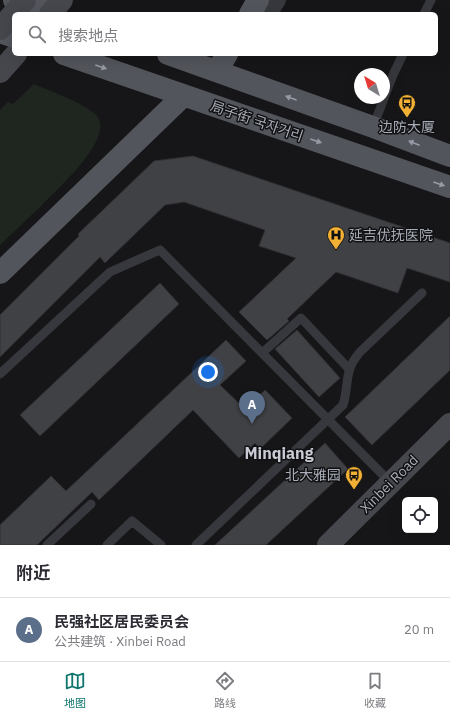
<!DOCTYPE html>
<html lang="zh">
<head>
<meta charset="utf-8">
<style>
	body { margin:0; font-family:"IBM Plex Sans","Noto Sans SC","Noto Sans KR",sans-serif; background:#f2f2f3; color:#2b2b33 }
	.controls { position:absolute; right:12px; bottom:12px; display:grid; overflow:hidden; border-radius:6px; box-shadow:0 4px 16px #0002 }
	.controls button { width:36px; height:36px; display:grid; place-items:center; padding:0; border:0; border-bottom:1px solid #e1e1e2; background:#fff; color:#2b2b33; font:20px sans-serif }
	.compass { position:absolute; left:354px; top:68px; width:36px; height:36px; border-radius:50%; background:#fff; box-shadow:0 4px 16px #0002; rotate:322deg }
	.you { position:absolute; left:208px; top:372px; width:14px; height:14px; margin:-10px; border:3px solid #fff; border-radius:50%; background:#1a73e8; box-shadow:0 0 0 6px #1a73e833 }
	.badge { display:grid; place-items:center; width:26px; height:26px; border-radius:50%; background:#0f766e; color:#fff; font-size:13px; font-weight:700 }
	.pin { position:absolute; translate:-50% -33px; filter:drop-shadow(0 1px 2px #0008) }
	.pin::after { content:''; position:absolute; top:21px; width:14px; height:12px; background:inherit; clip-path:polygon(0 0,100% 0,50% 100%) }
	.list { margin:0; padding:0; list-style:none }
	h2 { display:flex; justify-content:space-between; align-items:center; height:52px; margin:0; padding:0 16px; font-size:17px }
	h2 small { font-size:13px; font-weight:400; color:#7c7c81 }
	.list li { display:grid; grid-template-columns:26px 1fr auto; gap:12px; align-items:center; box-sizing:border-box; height:64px; padding:0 16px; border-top:1px solid #e1e1e2 }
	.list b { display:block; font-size:15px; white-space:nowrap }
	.list p { margin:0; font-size:13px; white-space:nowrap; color:#7c7c81 }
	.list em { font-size:13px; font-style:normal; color:#7c7c81 }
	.icon { flex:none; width:22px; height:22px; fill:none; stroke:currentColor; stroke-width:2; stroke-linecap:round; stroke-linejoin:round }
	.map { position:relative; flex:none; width:450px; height:545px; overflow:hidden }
	.search { position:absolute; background:#fff; box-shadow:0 4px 16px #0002; left:12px; right:12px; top:12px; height:44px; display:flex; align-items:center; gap:10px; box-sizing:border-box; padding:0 14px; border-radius:6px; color:#7c7c81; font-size:15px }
	.sheet { height:116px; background:#fff }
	nav { display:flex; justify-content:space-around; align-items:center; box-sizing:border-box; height:56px; border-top:1px solid #e1e1e2; background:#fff; font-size:11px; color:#7c7c81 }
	nav a { display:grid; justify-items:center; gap:2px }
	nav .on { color:#0f766e }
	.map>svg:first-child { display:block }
	.green { fill:#1e261f }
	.building { fill:#404145; stroke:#303034 }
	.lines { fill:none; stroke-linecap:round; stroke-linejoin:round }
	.lane { stroke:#37383d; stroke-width:9 }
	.street { stroke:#37383d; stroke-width:18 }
	.secondary { stroke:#45474d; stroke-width:22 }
	.primary { stroke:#53555c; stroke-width:22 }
	.secondary-bridge { stroke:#45474d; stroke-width:22 }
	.oneway { fill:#979ba6 }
	.labels { text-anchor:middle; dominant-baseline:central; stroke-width:3; stroke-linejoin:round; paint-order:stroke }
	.street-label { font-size:14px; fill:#a8adb8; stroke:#111113 }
	.poi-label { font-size:14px; fill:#a8adb8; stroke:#111113 }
	.quarter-label { font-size:16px; font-weight:bold; fill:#c9ccd4; stroke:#111113 }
</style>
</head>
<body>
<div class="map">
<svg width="450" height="545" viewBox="0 0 450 545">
	<rect width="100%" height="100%" fill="#161618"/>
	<path class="green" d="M34,84C50,91 87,104 97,116C115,139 56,190 42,205C28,218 14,232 0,245V110L8,102L13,104Z"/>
	<path class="building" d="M193,156L450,243V282L407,268L398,293L336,272L287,319L289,321L267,340L239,312L296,258L259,246L265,230L184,202L165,205L105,263L100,257L0,357V315L79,236L78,234L154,161Z
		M160,283L179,304L40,436L20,415Z
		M450,316V370L372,445L345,417Z
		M297,330L340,378L319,397L275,349Z
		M226,340L246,361L220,385L245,409L265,390L292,418L260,449L255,443L239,458L193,410L99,500L92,492L37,545H0V525L51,476L66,491Z
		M325,443L348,469L266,545H215Z"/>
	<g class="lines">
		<path class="lane" d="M424,14L431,0
			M373,127L393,75L403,54
			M262,353L301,318L349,369
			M0,374L110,272L160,250L391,483
			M47,545L91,504
			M107,545L132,521L161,545
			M196,545L343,405C347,393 346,380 350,368C352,362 356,357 360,352L422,293"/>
		<path class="street" d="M268,14L277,0"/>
		<path class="secondary" d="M0,72L16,54
			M328,545L450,424"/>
		<path class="primary" d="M14,0L54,14
			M250,14L258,0
			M0,32L14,37
			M64,54L450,187
			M168,54L373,127L450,156
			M217,71L227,54
			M0,273L183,96"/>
		<path class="secondary-bridge" d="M50,14L62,0
			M0,29L25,0"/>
	</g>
	<defs><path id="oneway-solid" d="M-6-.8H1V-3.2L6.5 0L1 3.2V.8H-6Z"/></defs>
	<g class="oneway">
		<use href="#oneway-solid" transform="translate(101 67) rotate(19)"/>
		<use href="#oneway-solid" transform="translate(291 98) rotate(-160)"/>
		<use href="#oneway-solid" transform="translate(316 141) rotate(19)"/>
		<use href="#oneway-solid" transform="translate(414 143) rotate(-159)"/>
		<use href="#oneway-solid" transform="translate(439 184) rotate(19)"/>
	</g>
	<defs>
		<g id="bus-pin" transform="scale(0.9)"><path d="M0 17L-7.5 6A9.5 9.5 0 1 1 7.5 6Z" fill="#f2b134" stroke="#111113"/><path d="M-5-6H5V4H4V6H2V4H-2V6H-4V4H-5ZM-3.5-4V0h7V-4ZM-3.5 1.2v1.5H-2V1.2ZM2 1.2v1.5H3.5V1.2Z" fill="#111"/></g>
		<g id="hospital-pin" transform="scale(0.9)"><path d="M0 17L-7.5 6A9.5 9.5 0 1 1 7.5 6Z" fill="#f2b134" stroke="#111113"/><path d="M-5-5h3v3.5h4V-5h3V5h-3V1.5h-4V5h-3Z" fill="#111"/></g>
	</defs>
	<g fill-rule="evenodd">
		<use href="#bus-pin" x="407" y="103"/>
		<use href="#hospital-pin" x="336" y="235"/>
		<use href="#bus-pin" x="354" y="475"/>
	</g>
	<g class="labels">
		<g class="street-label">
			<text transform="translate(257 121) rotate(19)">局子街 국자거리</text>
			<text transform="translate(389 484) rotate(-45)">Xinbei Road</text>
		</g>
		<g class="poi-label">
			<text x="407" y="127">边防大厦</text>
			<text x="349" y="235" text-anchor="start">延吉优抚医院</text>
			<text x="341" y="475" text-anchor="end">北大雅园</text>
		</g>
		<g class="quarter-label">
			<text x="279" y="453">Minqiang</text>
		</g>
	</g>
</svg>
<div class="controls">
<button><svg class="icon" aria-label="locate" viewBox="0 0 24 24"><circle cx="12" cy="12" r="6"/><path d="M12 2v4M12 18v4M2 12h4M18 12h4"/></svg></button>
</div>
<svg class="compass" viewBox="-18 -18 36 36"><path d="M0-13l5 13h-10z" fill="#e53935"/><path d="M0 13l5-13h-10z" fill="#7c7c81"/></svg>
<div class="you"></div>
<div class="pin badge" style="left:252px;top:424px;background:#5c6f8a">A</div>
<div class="search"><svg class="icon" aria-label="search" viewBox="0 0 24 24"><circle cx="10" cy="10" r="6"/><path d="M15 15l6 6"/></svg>搜索地点</div>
</div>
<section class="sheet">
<h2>附近<small></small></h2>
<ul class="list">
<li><span class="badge" style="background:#5c6f8a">A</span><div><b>民强社区居民委员会</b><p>公共建筑 · Xinbei Road</p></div><em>20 m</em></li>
</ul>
</section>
<nav>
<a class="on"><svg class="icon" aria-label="map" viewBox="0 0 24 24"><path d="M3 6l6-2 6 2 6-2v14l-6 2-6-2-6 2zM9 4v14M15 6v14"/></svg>地图</a>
<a><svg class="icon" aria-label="directions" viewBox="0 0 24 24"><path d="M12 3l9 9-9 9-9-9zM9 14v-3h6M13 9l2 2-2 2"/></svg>路线</a>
<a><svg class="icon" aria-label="saved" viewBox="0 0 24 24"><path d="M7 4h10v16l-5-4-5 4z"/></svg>收藏</a>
</nav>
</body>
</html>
